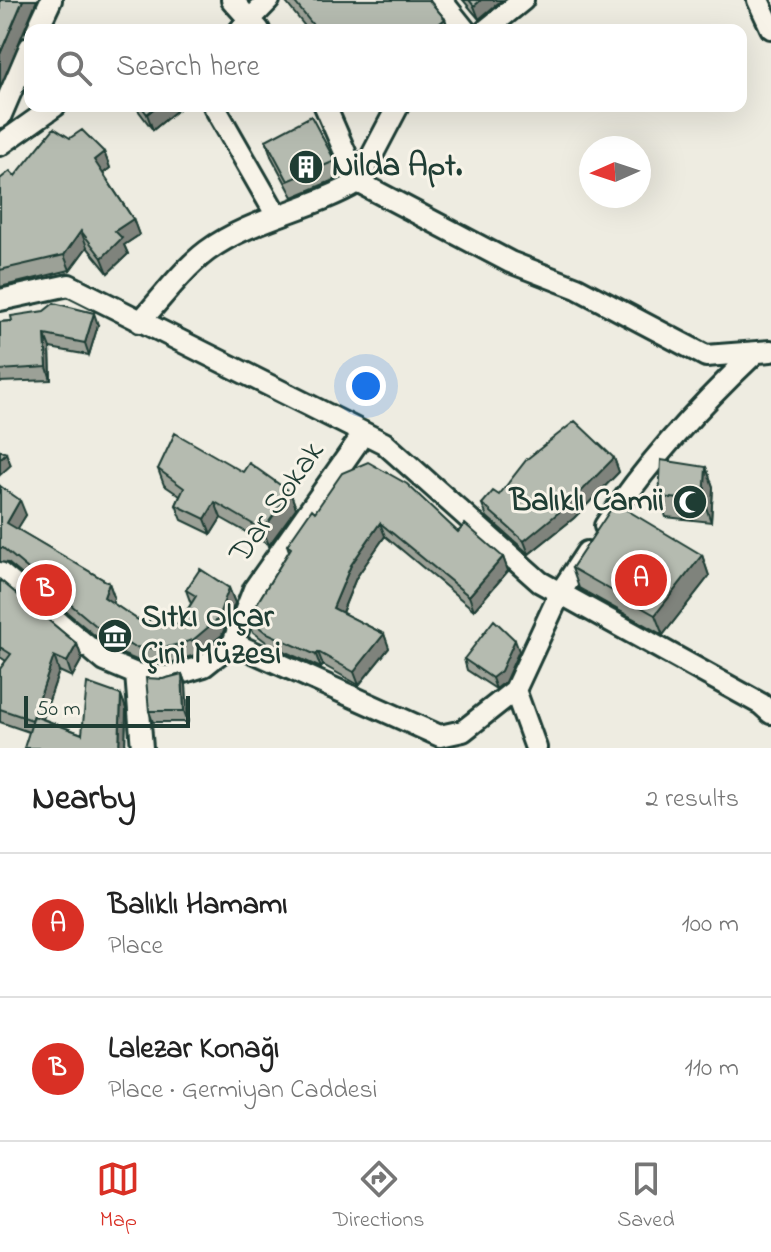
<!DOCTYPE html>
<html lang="en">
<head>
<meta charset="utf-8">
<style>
	body { margin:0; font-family:"Indie Flower",sans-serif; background:#f2f2f2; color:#222 }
	.compass { position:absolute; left:579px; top:136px; width:72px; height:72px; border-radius:50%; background:#fff; box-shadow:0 8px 32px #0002; rotate:267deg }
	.scale { position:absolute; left:24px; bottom:20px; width:166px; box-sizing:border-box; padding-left:8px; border:4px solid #1f3d34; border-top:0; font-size:22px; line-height:28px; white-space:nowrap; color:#1f3d34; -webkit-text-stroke:6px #f7f3e8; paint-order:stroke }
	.you { position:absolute; left:366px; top:386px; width:28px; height:28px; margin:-20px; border:6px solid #fff; border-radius:50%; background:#1a73e8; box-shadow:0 0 0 12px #1a73e833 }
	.badge { display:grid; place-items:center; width:52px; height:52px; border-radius:50%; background:#d93025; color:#fff; font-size:26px; font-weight:700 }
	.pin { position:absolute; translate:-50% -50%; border:4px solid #fff; box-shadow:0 2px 8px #0006 }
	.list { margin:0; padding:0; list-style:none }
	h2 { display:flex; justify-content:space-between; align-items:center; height:104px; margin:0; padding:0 32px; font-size:34px }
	h2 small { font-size:26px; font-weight:400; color:#767676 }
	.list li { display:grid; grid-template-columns:52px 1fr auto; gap:24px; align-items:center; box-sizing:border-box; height:144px; padding:0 32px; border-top:2px solid #e0e0e0 }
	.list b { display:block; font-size:30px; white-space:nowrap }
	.list p { margin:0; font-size:26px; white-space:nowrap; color:#767676 }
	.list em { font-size:26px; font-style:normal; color:#767676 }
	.icon { flex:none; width:44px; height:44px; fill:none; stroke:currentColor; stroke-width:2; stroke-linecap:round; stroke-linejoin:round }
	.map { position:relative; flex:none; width:771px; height:748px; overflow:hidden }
	.search { position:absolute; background:#fff; box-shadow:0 8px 32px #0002; left:24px; right:24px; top:24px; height:88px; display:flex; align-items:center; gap:20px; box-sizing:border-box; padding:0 28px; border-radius:16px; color:#767676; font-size:30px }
	.sheet { height:392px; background:#fff }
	nav { display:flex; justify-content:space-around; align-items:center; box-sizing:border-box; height:112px; border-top:2px solid #e0e0e0; background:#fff; font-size:22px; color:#767676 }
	nav a { display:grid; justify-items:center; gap:4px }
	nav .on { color:#d93025 }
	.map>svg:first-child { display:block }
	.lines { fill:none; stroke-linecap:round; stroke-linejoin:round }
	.street-casing { stroke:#1f3d34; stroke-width:26 }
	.street { stroke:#f7f3e8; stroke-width:20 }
	.wall { fill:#9ca197; stroke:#1f3d34; stroke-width:2 }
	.shaded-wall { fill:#7f837b; stroke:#1f3d34; stroke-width:2 }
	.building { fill:#b5bbb0; stroke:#1f3d34; stroke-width:2 }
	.labels { text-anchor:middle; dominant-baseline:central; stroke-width:6; stroke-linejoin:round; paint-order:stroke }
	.poi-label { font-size:32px; font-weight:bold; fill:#1f3d34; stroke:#f7f3e8; text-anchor:start }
	.street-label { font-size:32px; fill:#1f3d34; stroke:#f7f3e8 }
</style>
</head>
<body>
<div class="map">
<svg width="771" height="748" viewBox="0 0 771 748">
	<rect width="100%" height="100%" fill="#eeece1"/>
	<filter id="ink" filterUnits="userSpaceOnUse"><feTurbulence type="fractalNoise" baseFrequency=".0125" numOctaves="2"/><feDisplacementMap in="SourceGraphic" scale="16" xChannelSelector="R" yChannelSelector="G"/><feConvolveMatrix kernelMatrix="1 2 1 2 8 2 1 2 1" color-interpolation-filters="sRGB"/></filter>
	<g filter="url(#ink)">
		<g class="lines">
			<g class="street-casing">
				<path id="street" d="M232,0L259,30
					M441,0L465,30
					M758,0L771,28
					M37,30L51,0
					M240,30L269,0
					M486,30L523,0
					M214,106L277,216
					M325,106L358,182
					M0,117L30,47
					M0,145L55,106
					M358,182L398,106
					M0,300L69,285L384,443L540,582L761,704L771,713
					M140,322C161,299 182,270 207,251C252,218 311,210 358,182L510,262L577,288L706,356L771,351
					M605,526C647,462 699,406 754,354
					M0,573L105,661L136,674L142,748
					M233,643L440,736L463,731L515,690
					M136,674L168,677L204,666L233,643L254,589L364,433
					M536,748L515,690L560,593L587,552"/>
			</g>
			<use href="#street" class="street"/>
		</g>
		<path class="wall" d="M284,0H429L445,19L449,30H308Z
			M463,0H502L479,19Z
			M135,106H182L153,130Z
			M70,138L104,152L110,168L103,173L133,219L139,235L124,245L128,254L108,273L87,247L70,270L0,287V179L15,176Z
			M266,140L335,161L341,177L293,197L271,156Z
			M12,321L98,325L89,355L50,348L51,380L0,382V322Z
			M614,458L619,472L574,518L529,554L487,517L482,504L499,495Z
			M706,467L713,487L711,522L666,517L659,497Z
			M158,469L243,472L290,492L296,508L269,545L221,518L211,534L182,520L176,505L180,496L164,485Z
			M0,486L26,515L17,529L109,583L114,597L112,603L147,626L178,625L191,604L186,590L229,588L235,603L222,635L198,654L167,664L139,661L112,650L8,563L0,562Z
			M315,512L458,532L503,557L508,571L474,610L385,536L356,578L342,613L384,634L389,648L359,685L323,665L321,668L270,645L253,632L248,618L289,551L287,545Z
			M702,555L709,576L663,635L579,588L572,568Z
			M0,580L77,644L82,659L72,677L59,671L43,719L82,734L121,695L126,709L125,748L29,732L0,722V669L6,661L0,657Z
			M519,651L505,682L496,689L467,670L464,659Z
			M182,674L186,685L188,722H153L149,711L163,679Z"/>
		<path class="shaded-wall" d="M23,0H37L0,88V54Z
			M481,0H502L479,19L474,6Z
			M445,19L449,30H431Z
			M157,106H182L153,130L147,114Z
			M104,152L110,168L100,176L94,160Z
			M133,219L139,235L124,245L128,254L108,273L102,258L115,231Z
			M81,231L87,247L70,270L64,255Z
			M94,313L98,325L89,355L85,343Z
			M45,335L50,348L51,380L47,367Z
			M6,453L11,465L0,475V459Z
			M614,458L619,472L574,518L529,554L524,541Z
			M706,467L713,487L711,522L704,501Z
			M290,492L296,508L269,545L263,530Z
			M20,500L26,515L12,538L7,523Z
			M215,502L221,518L211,534L205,519Z
			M380,523L385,536L356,578L338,622L333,608L351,565Z
			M702,555L709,576L663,635L655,615Z
			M503,557L508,571L474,610L469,596Z
			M109,583L114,597L110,612L104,597Z
			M229,588L235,603L222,635L198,654L193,640Z
			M384,634L389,648L359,685L354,672Z
			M515,640L519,651L505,682L496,689L492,678Z
			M77,644L82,659L72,677L67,662Z
			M318,652L323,665L321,668L316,655Z
			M54,656L59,671L37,735L32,720Z
			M182,674L186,685L188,722L184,711Z
			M121,695L126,709L125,748H119Z"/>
		<path class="building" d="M0,0H23L0,54Z
			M293,0H429L445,19L431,30H317Z
			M469,0H481L474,6Z
			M141,106H157L147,114Z
			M311,116L335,161L288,181L266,140Z
			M54,128L70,138L82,130L104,152L94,160L133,219L115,231L122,238L102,258L81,231L64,255L0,270V179L10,171L15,176Z
			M54,303L94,313L85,343L45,335L47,367L0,370V322L12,321L11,316L44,311Z
			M575,421L614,458L569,504L524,541L482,504L493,491L499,495L527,459Z
			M175,433L243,472L249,463L290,492L263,530L215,502L205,519L176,505L184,488L158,469Z
			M0,450L6,453L0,459Z
			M661,460L706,467L704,501L659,497Z
			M368,462L407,484L458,532L465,524L503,557L469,596L380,523L351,565L333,608L384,634L354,672L318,652L316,655L265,632L248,618L291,548L287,545L312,509L315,512L342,473Z
			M0,486L20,500L7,523L109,583L104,597L147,626L153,612L178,625L196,596L186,590L200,569L229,588L217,620L193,640L161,649L134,647L107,635L3,548H0Z
			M615,503L702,555L655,615L572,568Z
			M0,580L77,644L67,662L54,656L32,720L0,709V669L11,654L0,647Z
			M494,620L515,640L501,671L492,678L464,659Z
			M182,674L184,711H149L146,678L163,679Z
			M87,683L121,695L119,748H24L34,716L82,734Z"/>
	</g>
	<defs>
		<g id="building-disc" transform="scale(1.8)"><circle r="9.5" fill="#1f3d34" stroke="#f7f3e8"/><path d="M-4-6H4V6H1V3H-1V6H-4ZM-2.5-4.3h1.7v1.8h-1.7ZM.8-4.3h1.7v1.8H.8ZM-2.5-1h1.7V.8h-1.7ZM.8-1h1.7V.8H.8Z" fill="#fff"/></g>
		<g id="mosque-disc" transform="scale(1.8)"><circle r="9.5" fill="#1f3d34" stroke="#f7f3e8"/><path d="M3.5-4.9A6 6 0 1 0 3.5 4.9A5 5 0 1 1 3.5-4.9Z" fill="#fff"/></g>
		<g id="museum-disc" transform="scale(1.8)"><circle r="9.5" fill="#1f3d34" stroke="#f7f3e8"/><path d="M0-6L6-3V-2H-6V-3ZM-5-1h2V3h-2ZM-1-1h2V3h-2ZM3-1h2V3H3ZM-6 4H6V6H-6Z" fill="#fff"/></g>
	</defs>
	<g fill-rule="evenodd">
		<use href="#building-disc" x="306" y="167"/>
		<use href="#mosque-disc" x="690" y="502"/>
		<use href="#museum-disc" x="115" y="636"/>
	</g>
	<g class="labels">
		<g class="poi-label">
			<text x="332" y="167">Nilda Apt.</text>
			<text x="664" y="502" text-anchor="end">Balıklı Camii</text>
			<text x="141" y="618">Sıtkı Olçar<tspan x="141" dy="37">Çini Müzesi</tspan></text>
		</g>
		<g class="street-label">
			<text transform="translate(278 503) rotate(-55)">Dar Sokak</text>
		</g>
	</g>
</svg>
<svg class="compass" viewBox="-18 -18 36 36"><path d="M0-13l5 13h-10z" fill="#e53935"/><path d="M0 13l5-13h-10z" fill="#767676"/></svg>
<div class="scale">50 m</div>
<div class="you"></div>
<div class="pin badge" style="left:641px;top:580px">A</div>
<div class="pin badge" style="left:46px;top:590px">B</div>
<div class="search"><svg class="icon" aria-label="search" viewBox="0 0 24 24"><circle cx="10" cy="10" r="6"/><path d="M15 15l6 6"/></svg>Search here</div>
</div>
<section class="sheet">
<h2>Nearby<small>2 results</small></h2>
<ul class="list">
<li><span class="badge">A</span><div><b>Balıklı Hamamı</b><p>Place</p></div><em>100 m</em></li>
<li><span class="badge">B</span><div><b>Lalezar Konağı</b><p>Place · Germiyan Caddesi</p></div><em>110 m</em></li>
</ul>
</section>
<nav>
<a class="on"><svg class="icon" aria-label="map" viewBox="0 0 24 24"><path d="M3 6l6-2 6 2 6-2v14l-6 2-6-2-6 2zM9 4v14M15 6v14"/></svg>Map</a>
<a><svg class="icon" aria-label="directions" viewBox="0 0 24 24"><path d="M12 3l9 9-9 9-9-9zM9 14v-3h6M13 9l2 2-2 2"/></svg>Directions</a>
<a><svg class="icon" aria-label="saved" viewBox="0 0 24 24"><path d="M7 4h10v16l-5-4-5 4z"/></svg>Saved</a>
</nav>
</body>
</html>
